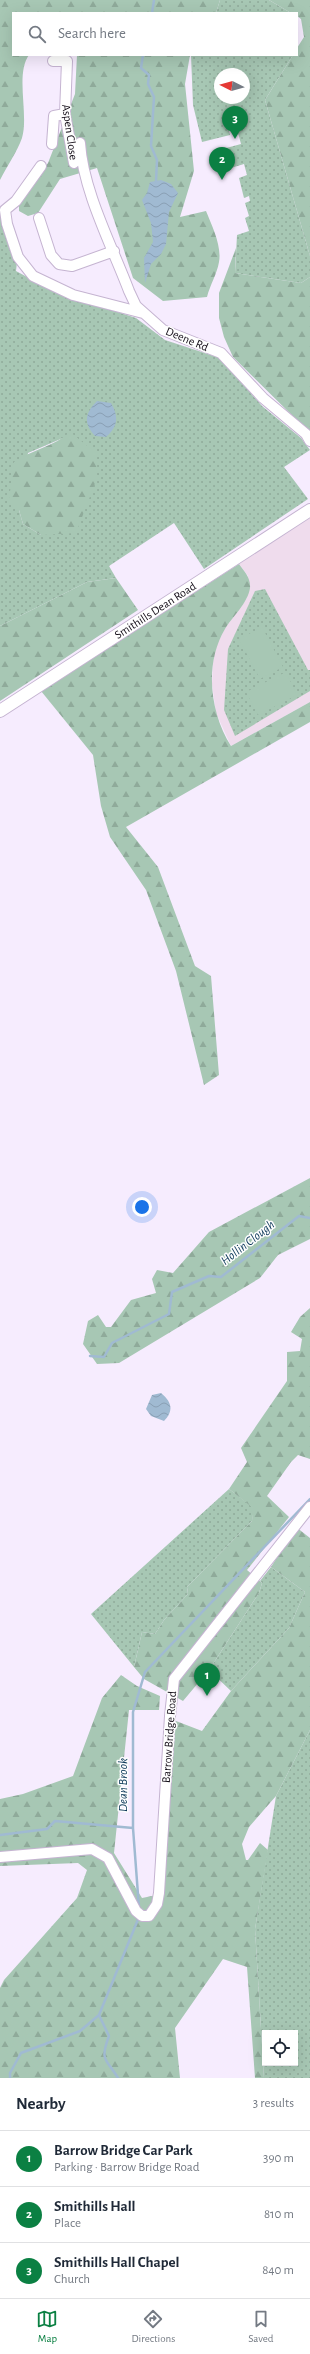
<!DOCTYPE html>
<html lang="en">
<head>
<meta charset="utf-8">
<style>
	body { margin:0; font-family:"Alegreya Sans",sans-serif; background:#f2f2f3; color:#1f2937 }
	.controls { position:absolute; right:12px; bottom:12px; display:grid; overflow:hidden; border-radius:0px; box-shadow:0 4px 16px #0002 }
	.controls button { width:36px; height:36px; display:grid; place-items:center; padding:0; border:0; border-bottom:1px solid #e0e1e3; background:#fff; color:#1f2937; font:20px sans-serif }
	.compass { position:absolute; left:214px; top:68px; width:36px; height:36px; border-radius:50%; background:#fff; box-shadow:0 4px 16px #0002; rotate:276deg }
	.you { position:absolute; left:142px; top:1207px; width:14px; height:14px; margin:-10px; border:3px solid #fff; border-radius:50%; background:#1a73e8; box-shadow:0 0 0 6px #1a73e833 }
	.badge { display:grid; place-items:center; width:26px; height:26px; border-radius:50%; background:#0b8043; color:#fff; font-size:13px; font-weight:700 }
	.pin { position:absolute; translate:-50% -33px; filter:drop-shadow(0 1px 2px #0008) }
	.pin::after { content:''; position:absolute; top:21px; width:14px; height:12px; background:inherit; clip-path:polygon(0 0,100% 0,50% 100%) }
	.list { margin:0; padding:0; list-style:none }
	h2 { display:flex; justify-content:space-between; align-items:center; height:52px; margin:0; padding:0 16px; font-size:17px }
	h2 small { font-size:13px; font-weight:400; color:#747a83 }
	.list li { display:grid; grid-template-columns:26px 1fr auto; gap:12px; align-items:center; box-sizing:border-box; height:56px; padding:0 16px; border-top:1px solid #e0e1e3 }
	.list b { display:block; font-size:15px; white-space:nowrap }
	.list p { margin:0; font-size:13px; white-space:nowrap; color:#747a83 }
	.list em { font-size:13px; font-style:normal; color:#747a83 }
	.icon { flex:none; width:22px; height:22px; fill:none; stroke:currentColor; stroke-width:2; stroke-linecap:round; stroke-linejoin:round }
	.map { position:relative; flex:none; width:310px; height:2078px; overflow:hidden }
	.search { position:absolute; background:#fff; box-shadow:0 4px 16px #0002; left:12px; right:12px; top:12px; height:44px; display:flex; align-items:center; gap:10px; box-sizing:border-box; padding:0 14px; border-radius:0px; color:#747a83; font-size:15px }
	.sheet { height:220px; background:#fff }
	nav { display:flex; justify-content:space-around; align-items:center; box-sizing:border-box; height:56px; border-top:1px solid #e0e1e3; background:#fff; font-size:11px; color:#747a83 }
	nav a { display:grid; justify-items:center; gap:2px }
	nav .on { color:#0b8043 }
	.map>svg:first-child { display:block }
	.education { fill:#efdced }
	.green { fill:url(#green-dots); fill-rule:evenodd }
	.forest { fill:url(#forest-firs) }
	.pitch { fill:#a7c7b4 }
	.water { fill:url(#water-waves) }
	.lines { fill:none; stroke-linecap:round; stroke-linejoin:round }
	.stream { stroke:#a0bad2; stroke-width:2.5 }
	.minor-casing { stroke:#c5b4d1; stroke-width:12 }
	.tertiary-casing { stroke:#c5b4d1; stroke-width:14 }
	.minor { stroke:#fff; stroke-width:10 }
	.tertiary { stroke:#fff; stroke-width:12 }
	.labels { text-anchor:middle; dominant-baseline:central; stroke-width:3; stroke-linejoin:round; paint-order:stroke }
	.street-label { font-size:12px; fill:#140e18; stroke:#fefefe }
	.water-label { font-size:13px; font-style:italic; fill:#0b3758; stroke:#fefefe }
</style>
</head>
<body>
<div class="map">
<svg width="310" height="2078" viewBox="0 0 310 2078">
	<defs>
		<pattern id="green-dots" width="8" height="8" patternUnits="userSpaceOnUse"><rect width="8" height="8" fill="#a7c7b4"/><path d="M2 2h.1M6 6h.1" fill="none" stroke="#8faa9a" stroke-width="1.8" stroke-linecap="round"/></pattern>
		<pattern id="forest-firs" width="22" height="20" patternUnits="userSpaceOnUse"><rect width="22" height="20" fill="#a7c7b4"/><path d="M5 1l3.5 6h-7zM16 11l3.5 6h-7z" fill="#8faa9a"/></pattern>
		<pattern id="water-waves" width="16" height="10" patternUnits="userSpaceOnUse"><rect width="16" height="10" fill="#a0bad2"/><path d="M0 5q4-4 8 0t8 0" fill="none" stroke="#899fb4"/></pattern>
	</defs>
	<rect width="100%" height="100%" fill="#f6ecfe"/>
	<path class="education" d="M310,518V702L231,746L216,713L212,684L213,664L215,649L224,630L247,598L248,576L239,564Z"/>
	<path class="green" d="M220,0H269L291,13H216Z
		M191,55H293L265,100L310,256V277L301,283L235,273L237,235L249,231L245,218L249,216L245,203L250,201L249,196L244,198L239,178L247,175L244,164L221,171L215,151L241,144L236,125L228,127L230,135L202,142L193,105ZM220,74H244V98H220Z
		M0,206L17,262L16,271L51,290L136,318L165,340L220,358L262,406L301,438L310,450L284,467L308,499L204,569L174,523L109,566L116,578L87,582L0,626ZM63,438L41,535L23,524L19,510L28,453Z
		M265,589L308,670H310V691L235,736L224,710L228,649L255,591Z
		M229,1489L254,1508L252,1521L187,1587L188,1594L164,1620L155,1634L142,1632L134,1667L91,1614Z
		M271,1567L305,1592L289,1628L231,1691L209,1670L259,1593L262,1583L260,1581Z
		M310,1730V2078H264L255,1929L276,1796ZM265,2033H295V2063H265Z"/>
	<path class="forest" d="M0,0H220L216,13H13V55H29C15,74 29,115 22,138C17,152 7,166 0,180Z
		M269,0H310V256L265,100L293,55H297V48L304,37L301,19L297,16V13H291Z
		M77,55H190L185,84L194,171L180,217L206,211C212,226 222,246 219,262C217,274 210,285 207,297L163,301L133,278L97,168L60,179L38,213L28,216L19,211V201L48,163L75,94Z
		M236,248L235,273L301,283L310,277V433L233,357L224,337L219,318V293Z
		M70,432L96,453L97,478L76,533L41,535L23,524L19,510L9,499L14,462C31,450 55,446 70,432Z
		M239,564C244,571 251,578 250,588C248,603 232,617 225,629C204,664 210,713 231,746L310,702V722L126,827L158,867L195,966L211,976L219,1075L204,1085L176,971L146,890L110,837L101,806L93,755L41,691Z
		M116,578L138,610L0,701V626L87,582Z
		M310,1178V1239L278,1255L260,1278L119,1363L97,1364L83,1344L88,1321L98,1315L106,1327H111L131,1300L156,1293L152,1279L157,1270L173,1273L209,1232Z
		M310,1308V1459L298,1455L291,1462L267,1496L289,1517L247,1570L262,1583L259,1593L209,1670L183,1701L144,1679L134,1667L142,1632L155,1634L164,1620L188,1594L187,1587L252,1521L253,1508L229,1489L247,1462L241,1448L287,1381V1352L300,1351L302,1339L291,1332L300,1317Z
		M296,1527L310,1538V1730L276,1796L249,1827L242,1844L246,1860H248L260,1843L268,1850L255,1929L264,2078H255L247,1967L223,1959L175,2028L180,2078H0V1988L4,1980L77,1898L87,1870L78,1863L0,1866V1799L23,1794L73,1776L102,1698L121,1675L137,1686L160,1696L159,1710H129L114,1853L142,1898L162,1894L176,1721L202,1731L231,1691L289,1628L305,1592L271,1567Z"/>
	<path class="pitch" d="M262,627L283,667L260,679L239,639Z
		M286,672L297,695L258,715L246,692Z"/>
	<path class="water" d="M161,180L171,184L178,193L169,212L166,244L161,254L151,264L145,283L144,258L153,242L151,223L142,200L147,193L150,182Z
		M97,401L111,403C119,417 118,426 106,437L95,436C83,423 85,413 97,401Z
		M161,1393C172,1402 174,1411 164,1421L151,1416L146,1409L152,1395Z"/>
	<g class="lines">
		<path class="stream" d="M152,13L154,0
			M143,55L141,68L149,75L148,84L154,97L151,146L157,160L156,181
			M90,1356L104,1357L112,1343L169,1314L172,1292L209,1276L221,1277L299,1216L310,1218
			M0,1835L47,1829L55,1821L133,1828
			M139,1908L133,1828V1712L145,1672L310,1499
			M99,2015L109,2036C99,2062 107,2059 118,2078
			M10,2078V2073L21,2053L80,2031L99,2015L139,1917"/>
		<g class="minor-casing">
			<path id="minor" d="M53,61H67L65,114L74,163
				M80,143C83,191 112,246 129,291L136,306L163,330L221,353L263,398L306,434L310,441
				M52,144L54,116L65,114
				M41,166L16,201L5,210L7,224L18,257L33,276L73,295L143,313
				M39,218L51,255L59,264L72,266L114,251
				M0,1857L92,1849L108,1858L136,1911L142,1916H149L157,1904L159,1893L170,1716L174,1679L310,1507"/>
		</g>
		<g class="tertiary-casing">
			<g id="tertiary">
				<path id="s1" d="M0,711L310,510"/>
			</g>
		</g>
		<use href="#minor" class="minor"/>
		<use href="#tertiary" class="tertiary"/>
	</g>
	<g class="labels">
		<g class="street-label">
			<text transform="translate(70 132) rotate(82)">Aspen Close</text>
			<text transform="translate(187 339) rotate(23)">Deene Rd</text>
			<text stroke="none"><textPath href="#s1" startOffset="185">Smithills Dean Road</textPath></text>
			<text transform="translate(169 1737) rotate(-86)">Barrow Bridge Road</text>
		</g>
		<g class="water-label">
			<text transform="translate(248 1243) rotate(-38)">Hollin Clough</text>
			<text transform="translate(123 1785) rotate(-90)">Dean Brook</text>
		</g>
	</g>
</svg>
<div class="controls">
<button><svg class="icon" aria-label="locate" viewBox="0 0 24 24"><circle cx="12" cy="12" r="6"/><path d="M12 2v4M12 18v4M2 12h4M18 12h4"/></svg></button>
</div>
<svg class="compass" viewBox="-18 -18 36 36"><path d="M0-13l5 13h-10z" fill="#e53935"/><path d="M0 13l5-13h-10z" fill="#747a83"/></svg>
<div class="you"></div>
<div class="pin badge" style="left:207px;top:1696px">1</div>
<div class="pin badge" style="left:222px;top:180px">2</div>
<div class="pin badge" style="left:235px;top:139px">3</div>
<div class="search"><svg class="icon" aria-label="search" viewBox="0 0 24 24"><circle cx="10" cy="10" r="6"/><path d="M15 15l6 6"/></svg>Search here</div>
</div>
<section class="sheet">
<h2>Nearby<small>3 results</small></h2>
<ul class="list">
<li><span class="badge">1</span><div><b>Barrow Bridge Car Park</b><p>Parking · Barrow Bridge Road</p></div><em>390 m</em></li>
<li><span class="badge">2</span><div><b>Smithills Hall</b><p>Place</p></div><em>810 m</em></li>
<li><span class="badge">3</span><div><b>Smithills Hall Chapel</b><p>Church</p></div><em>840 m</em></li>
</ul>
</section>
<nav>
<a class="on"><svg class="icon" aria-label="map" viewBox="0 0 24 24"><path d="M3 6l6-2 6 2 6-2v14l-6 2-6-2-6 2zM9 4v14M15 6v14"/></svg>Map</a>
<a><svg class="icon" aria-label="directions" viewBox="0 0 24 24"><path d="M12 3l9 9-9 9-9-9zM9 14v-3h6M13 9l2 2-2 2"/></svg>Directions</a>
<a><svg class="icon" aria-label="saved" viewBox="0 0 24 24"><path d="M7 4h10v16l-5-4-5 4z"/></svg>Saved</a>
</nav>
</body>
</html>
